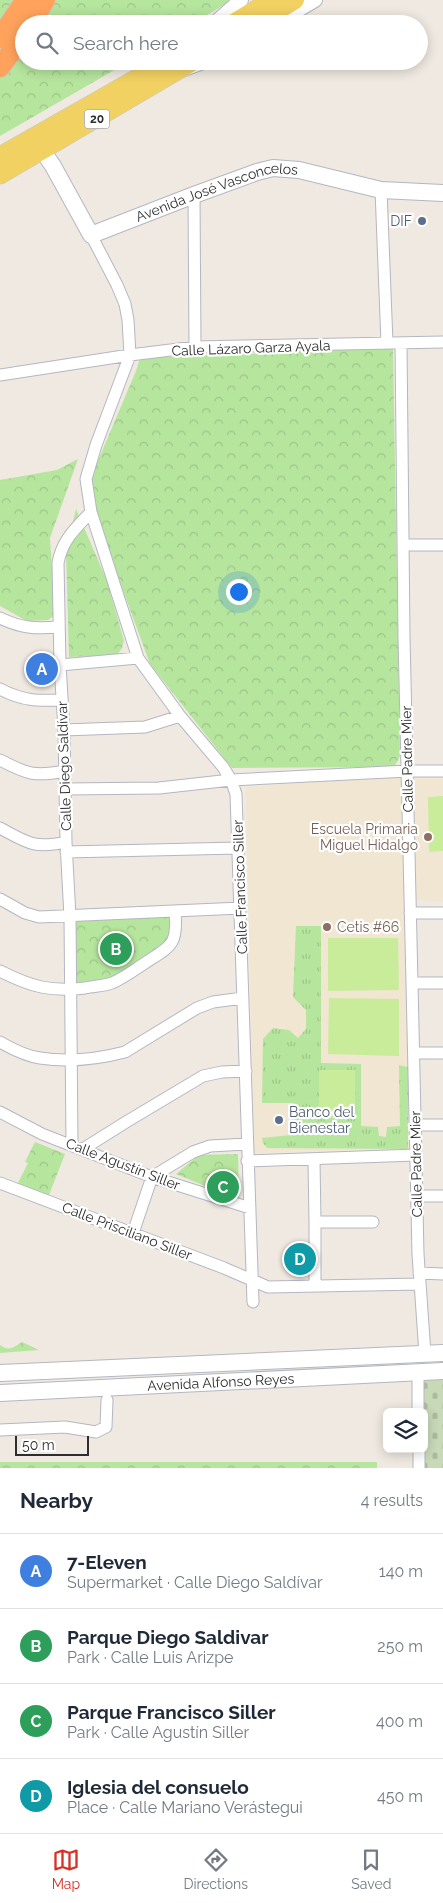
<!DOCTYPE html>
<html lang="en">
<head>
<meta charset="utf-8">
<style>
	body { margin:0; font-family:Raleway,sans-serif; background:#f6f6f7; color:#1f2937 }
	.controls { position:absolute; right:15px; bottom:15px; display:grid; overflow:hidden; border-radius:8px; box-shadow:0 2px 12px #0003 }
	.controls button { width:45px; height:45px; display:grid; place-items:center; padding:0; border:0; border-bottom:1px solid #e0e1e3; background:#fff; color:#1f2937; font:25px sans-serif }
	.scale { position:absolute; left:15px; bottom:12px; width:74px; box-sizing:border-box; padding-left:5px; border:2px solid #2e2e2e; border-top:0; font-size:14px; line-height:18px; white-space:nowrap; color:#2e2e2e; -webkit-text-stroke:4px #fff; paint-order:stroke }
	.you { position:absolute; left:238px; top:591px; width:18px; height:18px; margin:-12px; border:4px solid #fff; border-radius:50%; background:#1a73e8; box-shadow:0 0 0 8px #1a73e833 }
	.badge { display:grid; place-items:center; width:32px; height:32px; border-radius:50%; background:#d93025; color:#fff; font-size:16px; font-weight:700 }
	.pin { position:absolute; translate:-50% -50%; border:2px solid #fff; box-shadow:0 1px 5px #0006 }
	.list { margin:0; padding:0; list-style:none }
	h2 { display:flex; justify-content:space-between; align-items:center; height:65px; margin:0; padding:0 20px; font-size:21px }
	h2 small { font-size:16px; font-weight:400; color:#747a83 }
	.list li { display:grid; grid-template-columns:32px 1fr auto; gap:15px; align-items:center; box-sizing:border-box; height:75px; padding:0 20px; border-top:1px solid #e0e1e3 }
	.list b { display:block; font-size:19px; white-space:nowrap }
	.list p { margin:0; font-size:16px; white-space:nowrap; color:#747a83 }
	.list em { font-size:16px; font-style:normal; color:#747a83 }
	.icon { flex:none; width:28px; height:28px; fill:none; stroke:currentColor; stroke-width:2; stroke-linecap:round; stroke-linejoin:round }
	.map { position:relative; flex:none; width:443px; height:1468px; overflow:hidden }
	.search { position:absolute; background:#fff; box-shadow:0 2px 12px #0003; left:15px; right:15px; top:15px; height:55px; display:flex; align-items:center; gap:12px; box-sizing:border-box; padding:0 18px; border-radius:28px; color:#747a83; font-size:19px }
	.sheet { height:365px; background:#fff }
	nav { display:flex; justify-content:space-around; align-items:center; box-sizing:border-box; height:70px; border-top:1px solid #e0e1e3; background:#fff; font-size:14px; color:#747a83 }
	nav a { display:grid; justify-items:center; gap:2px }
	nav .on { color:#d93025 }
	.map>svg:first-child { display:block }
	.education { fill:#f0e6d1 }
	.grass { fill:url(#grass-tufts) }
	.forest { fill:url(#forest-crowns) }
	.cemetery { fill:url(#cemetery-stones) }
	.pitch { fill:#c9ec9a }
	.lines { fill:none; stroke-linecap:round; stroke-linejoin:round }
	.minor-casing { stroke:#b4b7c1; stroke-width:13 }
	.tertiary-casing { stroke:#b4b7c1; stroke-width:16 }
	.secondary-casing { stroke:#b4b7c1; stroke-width:18 }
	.primary-casing { stroke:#c9c9c9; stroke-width:19 }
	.motorway-casing { stroke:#c9c9c9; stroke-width:22 }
	.minor { stroke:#fff; stroke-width:11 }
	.tertiary { stroke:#fff; stroke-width:14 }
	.secondary { stroke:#fff; stroke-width:16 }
	.primary { stroke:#f2d163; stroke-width:18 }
	.motorway { stroke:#ffa35c; stroke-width:20 }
	.service-dot { fill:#5c6f8a; stroke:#fff; stroke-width:2 }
	.education-dot { fill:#8d6e63; stroke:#fff; stroke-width:2 }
	.labels { text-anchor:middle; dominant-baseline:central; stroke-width:4.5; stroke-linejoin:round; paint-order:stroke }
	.shield { fill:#fff; stroke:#6d6d6d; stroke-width:1 }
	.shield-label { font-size:12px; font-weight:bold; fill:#2e2e2e }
	.street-label { font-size:14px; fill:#2e2e2e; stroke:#fff }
	.service-label { font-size:14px; fill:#4e5e75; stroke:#fff; text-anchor:end }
	.education-label { font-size:14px; fill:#785e54; stroke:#fff; text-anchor:end }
</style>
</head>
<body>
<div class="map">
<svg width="443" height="1468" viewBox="0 0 443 1468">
	<defs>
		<pattern id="grass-tufts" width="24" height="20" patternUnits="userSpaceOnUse" patternTransform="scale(1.25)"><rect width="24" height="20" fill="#b6e59e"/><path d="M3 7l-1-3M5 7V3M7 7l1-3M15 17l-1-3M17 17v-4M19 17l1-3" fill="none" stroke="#9dc588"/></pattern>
		<pattern id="forest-crowns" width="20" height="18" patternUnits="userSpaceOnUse" patternTransform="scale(1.25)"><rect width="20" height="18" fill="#b6e59e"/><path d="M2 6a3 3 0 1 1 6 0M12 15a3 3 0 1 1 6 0" fill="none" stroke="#9dc588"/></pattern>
		<pattern id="cemetery-stones" width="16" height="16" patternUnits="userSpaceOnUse" patternTransform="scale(1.25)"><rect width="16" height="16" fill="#c8d9b8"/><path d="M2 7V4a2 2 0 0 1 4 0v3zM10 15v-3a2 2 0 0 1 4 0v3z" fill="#acbb9e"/></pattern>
	</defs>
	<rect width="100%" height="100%" fill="#efe9e1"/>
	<path class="education" d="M415,775H443V902L412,899Z
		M395,776H401L410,1149L254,1153L246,787Z"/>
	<path class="grass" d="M296,926H321V1063L361,1064V1126L378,1127L379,1136L386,1137L387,1127L400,1126L399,1065L408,1067V1149L267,1148L263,1143L262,1138L291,1135L292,1103H262L263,1039L273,1028L289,1030L298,1038L306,1029V1010L293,997Z"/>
	<path class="forest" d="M0,0H232L192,24H24V61H130L0,136Z
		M393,348L400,756L394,767L232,768L150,664L86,489L136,371L140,358Z
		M78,459L50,538L55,615L48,620L27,621L0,606V480L57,470Z
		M76,509L107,581L124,641L122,648L117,655L69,657L66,551Z
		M172,916L171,940L116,978L73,983L75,920Z
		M35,1142L65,1154L49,1195L17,1185L28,1163L25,1162Z
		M238,1154L239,1200L176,1174L199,1155Z
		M22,1342L39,1350L0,1353V1345C9,1352 14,1347 22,1342Z
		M0,1462H377V1468H0Z"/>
	<path class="cemetery" d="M443,1379V1468H422L424,1449V1412H422L421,1380Z"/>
	<path class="pitch" d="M443,796V851L429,852L428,797Z
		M328,938H398L399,990L328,991Z
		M329,998L399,999V1056L328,1054Z
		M319,1070H355V1118H319Z"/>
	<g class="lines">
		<g class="minor-casing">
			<path id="minor" d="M381,190L387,343
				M194,195L195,347
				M91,235L117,285L125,304L128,320L130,355L96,445L86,479L91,512L138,658L180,716L223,767L231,780L236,794L253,1302
				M401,343L404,637L412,983L418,1254L425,1354
				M0,375L130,355L195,347L443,342
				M404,545H443
				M0,618C21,628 35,629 58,627
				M60,665L138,658
				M0,689C23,701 37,701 62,700
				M64,730L145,727L180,716
				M0,760C27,774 34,777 65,771
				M66,789L159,788L231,780L408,771H443
				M0,828C28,843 34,849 66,842
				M66,852L238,848
				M0,899L25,913L39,917L241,908
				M410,913H443
				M0,971C32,987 50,992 85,988C94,986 104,986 112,983C124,978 134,970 145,963C171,946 178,945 175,912
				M412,983H443
				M0,1042C12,1049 26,1056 40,1058C67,1062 98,1059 125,1052L197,1008L213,1002L243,998
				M414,1053H443
				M0,1112L42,1134L152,1177L250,1208
				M415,1125H443
				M72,1145L70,917L66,842L64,730L60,665L58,563C62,540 75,529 91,512
				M83,1149L126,1122L203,1076L222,1072L246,1071
				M314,1160L315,1222V1286
				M247,1161L416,1155
				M0,1183L224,1268L268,1287L419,1284
				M417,1196H443
				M315,1222H373
				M133,1233L152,1177L193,1152L210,1146L247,1144
				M419,1273L443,1274
				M418,1373V1412
				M0,1430L65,1427L96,1432L106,1427L107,1400
				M419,1449V1468"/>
		</g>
		<g class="tertiary-casing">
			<path id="tertiary" d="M214,24L241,0
				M274,24L315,0
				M184,69L206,61"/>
		</g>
		<g class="secondary-casing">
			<g id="secondary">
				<path id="s1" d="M42,150L53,166L91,235L194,195L257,172L273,168L299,170L381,190L443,193"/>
				<path d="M0,1373L443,1353"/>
				<path id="s2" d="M0,1393L443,1371"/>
			</g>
		</g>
		<g class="primary-casing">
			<path id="primary" d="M232,24L271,0
				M256,24L295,0
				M0,156L167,61
				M0,175L194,61"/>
		</g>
		<g class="motorway-casing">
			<path id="motorway" d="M30,24L45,0
				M0,38L26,0
				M0,67L24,35"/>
		</g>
		<use href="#minor" class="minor"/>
		<use href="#tertiary" class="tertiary"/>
		<use href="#secondary" class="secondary"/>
		<use href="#primary" class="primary"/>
		<use href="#motorway" class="motorway"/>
	</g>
	<g class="service-dot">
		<circle cx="422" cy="221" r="5"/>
		<circle cx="279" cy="1120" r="5"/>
	</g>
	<g class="education-dot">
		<circle cx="428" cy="837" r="5"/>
		<circle cx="327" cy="927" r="5"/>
	</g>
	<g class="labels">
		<rect class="shield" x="84.5" y="109.5" width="25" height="19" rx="4"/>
		<g class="shield-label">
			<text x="97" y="119">20</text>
		</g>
		<g class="street-label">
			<text stroke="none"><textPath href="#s1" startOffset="232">Avenida José Vasconcelos</textPath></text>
			<text transform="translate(251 348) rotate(-2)">Calle Lázaro Garza Ayala</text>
			<text transform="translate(407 759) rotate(-91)">Calle Padre Mier</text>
			<text transform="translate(64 766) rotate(-92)">Calle Diego Saldívar</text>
			<text transform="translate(240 887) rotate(-92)">Calle Francisco Siller</text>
			<text transform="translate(123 1164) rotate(21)">Calle Agustín Siller</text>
			<text transform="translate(416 1164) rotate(-91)">Calle Padre Mier</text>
			<text transform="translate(127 1231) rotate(21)">Calle Prisciliano Siller</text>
			<text stroke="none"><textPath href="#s2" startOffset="221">Avenida Alfonso Reyes</textPath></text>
		</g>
		<g class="service-label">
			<text x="412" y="221">DIF</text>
			<text x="289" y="1112" text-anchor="start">Banco del<tspan x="289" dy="16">Bienestar</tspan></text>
		</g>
		<g class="education-label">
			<text x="418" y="829">Escuela Primaria<tspan x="418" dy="16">Miguel Hidalgo</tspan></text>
			<text x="337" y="927" text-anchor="start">Cetis #66</text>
		</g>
	</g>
</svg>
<div class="controls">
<button><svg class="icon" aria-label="layers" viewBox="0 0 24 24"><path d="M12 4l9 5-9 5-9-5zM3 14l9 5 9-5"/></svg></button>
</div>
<div class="scale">50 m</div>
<div class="you"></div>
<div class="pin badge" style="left:42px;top:669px;background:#3f7fe0">A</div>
<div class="pin badge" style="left:116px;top:949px;background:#2e9e5b">B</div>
<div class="pin badge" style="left:223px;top:1187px;background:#2e9e5b">C</div>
<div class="pin badge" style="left:300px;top:1259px;background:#0f9aa8">D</div>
<div class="search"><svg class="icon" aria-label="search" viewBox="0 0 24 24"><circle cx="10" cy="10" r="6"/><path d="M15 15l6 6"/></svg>Search here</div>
</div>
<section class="sheet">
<h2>Nearby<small>4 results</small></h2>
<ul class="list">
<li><span class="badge" style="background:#3f7fe0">A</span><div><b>7-Eleven</b><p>Supermarket · Calle Diego Saldívar</p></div><em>140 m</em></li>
<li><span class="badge" style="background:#2e9e5b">B</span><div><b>Parque Diego Saldivar</b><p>Park · Calle Luis Arizpe</p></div><em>250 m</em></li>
<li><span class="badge" style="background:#2e9e5b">C</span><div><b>Parque Francisco Siller</b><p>Park · Calle Agustín Siller</p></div><em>400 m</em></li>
<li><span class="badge" style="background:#0f9aa8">D</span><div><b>Iglesia del consuelo</b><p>Place · Calle Mariano Verástegui</p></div><em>450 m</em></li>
</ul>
</section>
<nav>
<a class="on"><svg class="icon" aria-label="map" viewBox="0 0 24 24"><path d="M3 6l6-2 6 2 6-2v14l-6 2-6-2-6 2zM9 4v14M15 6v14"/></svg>Map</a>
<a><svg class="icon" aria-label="directions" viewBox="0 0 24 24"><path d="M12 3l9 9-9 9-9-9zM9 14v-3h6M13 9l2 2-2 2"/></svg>Directions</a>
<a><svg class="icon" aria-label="saved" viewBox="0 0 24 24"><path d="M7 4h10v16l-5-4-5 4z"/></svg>Saved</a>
</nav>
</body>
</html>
